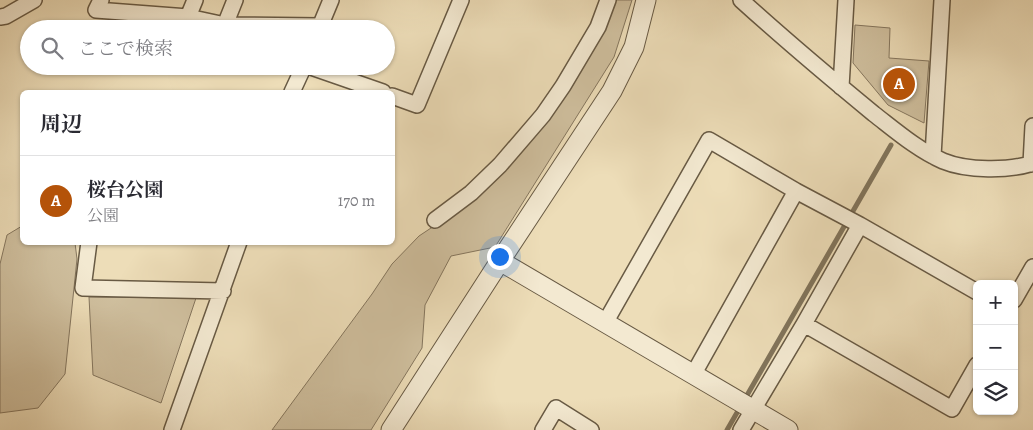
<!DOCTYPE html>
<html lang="ja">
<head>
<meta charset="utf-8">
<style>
	body { margin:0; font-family:Alegreya,"Noto Serif JP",serif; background:#f2f2f3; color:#2b2b33 }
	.controls { position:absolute; right:15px; bottom:15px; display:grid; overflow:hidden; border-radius:8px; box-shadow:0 1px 4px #0004 }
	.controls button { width:45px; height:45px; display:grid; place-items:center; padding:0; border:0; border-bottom:1px solid #e1e1e2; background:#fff; color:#2b2b33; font:25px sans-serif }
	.you { position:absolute; left:499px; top:256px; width:18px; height:18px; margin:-12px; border:4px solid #fff; border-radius:50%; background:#1a73e8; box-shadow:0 0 0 8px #1a73e833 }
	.badge { display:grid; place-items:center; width:32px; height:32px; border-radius:50%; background:#b45309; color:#fff; font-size:16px; font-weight:700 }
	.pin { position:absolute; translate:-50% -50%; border:2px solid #fff; box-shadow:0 1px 5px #0006 }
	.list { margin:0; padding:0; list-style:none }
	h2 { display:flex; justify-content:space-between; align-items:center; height:65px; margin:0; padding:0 20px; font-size:21px }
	h2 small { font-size:16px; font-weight:400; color:#7c7c81 }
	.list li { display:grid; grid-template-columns:32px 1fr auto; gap:15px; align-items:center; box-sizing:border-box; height:90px; padding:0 20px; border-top:1px solid #e1e1e2 }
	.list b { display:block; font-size:19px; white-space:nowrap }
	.list p { margin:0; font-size:16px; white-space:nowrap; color:#7c7c81 }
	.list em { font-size:16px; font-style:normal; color:#7c7c81 }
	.icon { flex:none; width:28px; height:28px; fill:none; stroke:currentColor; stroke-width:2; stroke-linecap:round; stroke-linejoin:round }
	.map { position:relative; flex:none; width:1033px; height:430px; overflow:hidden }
	.search { position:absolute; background:#fff; box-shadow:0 1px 4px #0004; left:20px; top:20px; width:375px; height:55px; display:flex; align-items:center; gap:12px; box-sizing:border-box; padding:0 18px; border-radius:28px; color:#7c7c81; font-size:19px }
	.panel { position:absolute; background:#fff; box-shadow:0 1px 4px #0004; left:20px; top:90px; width:375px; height:155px; border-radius:8px }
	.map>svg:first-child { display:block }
	.green { fill:#cfbf9e; stroke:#85765e }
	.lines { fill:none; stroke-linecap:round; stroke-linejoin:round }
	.stream { stroke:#81745b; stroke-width:5 }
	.minor-casing { stroke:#685a44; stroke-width:18 }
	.tertiary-casing { stroke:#685a44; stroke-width:21 }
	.minor { stroke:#f3e9d1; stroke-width:15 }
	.tertiary { stroke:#f3e9d1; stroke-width:19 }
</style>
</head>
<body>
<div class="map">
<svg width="1033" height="430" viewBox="0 0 1033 430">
	<rect width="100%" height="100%" fill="#edddb8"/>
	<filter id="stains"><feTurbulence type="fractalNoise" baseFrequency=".004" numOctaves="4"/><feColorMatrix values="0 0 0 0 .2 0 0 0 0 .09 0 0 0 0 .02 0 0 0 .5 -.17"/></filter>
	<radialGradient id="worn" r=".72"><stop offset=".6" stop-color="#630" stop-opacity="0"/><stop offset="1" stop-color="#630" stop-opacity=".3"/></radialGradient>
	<path class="green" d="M613,0H632L614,57L495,247L451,256L425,305L422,348L371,430H272L372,294L392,264L419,236L476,198L534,136L589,58Z
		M855,25L890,28L889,58L929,61L924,123L888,105L853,63Z
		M22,226V242L75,243L77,259L65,374L38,408L0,413V264L7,235Z
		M89,297L196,298L161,403L93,375Z"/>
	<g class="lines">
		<path class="stream" d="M727,430L891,145"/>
		<g class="minor-casing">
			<path id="minor" d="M101,0L96,10L188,17L225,25L320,26
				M741,0C784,39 829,77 874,114C896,131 918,150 943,161C967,171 1009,171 1033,163
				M0,17L6,16L34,0
				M188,17L195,0
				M225,25L235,0
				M319,29L331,0
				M308,66L383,92
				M841,87L846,0
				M292,92L304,66
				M392,96L417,105L461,0
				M933,156L942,0
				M1031,164L1033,126
				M435,220L471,193L500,165L543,115L563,86L598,27L608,0
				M89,242L83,288L223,291
				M1014,300L1033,267
				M605,323L709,140L796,191L860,225L977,292
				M804,324L952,409L977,365
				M693,375L796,191
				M172,430L239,242
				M543,430L556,408L591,430
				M741,430L804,324L860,225"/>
		</g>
		<g class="tertiary-casing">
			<path id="tertiary" d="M500,261L788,430
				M391,430L500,261L612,91L634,47L646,0"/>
		</g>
		<use href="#minor" class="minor"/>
		<use href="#tertiary" class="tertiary"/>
	</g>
	<rect width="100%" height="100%" filter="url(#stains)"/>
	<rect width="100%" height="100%" fill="url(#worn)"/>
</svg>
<div class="controls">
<button>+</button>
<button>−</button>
<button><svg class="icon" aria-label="layers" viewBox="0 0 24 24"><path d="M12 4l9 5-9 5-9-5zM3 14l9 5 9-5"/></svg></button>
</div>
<div class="you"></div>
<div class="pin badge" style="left:899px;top:84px">A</div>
<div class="search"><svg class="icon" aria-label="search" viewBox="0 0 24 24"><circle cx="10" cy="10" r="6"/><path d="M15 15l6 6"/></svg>ここで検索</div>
<section class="panel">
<h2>周辺<small></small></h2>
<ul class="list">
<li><span class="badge">A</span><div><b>桜台公園</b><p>公園</p></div><em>170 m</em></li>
</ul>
</section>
</div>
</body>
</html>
